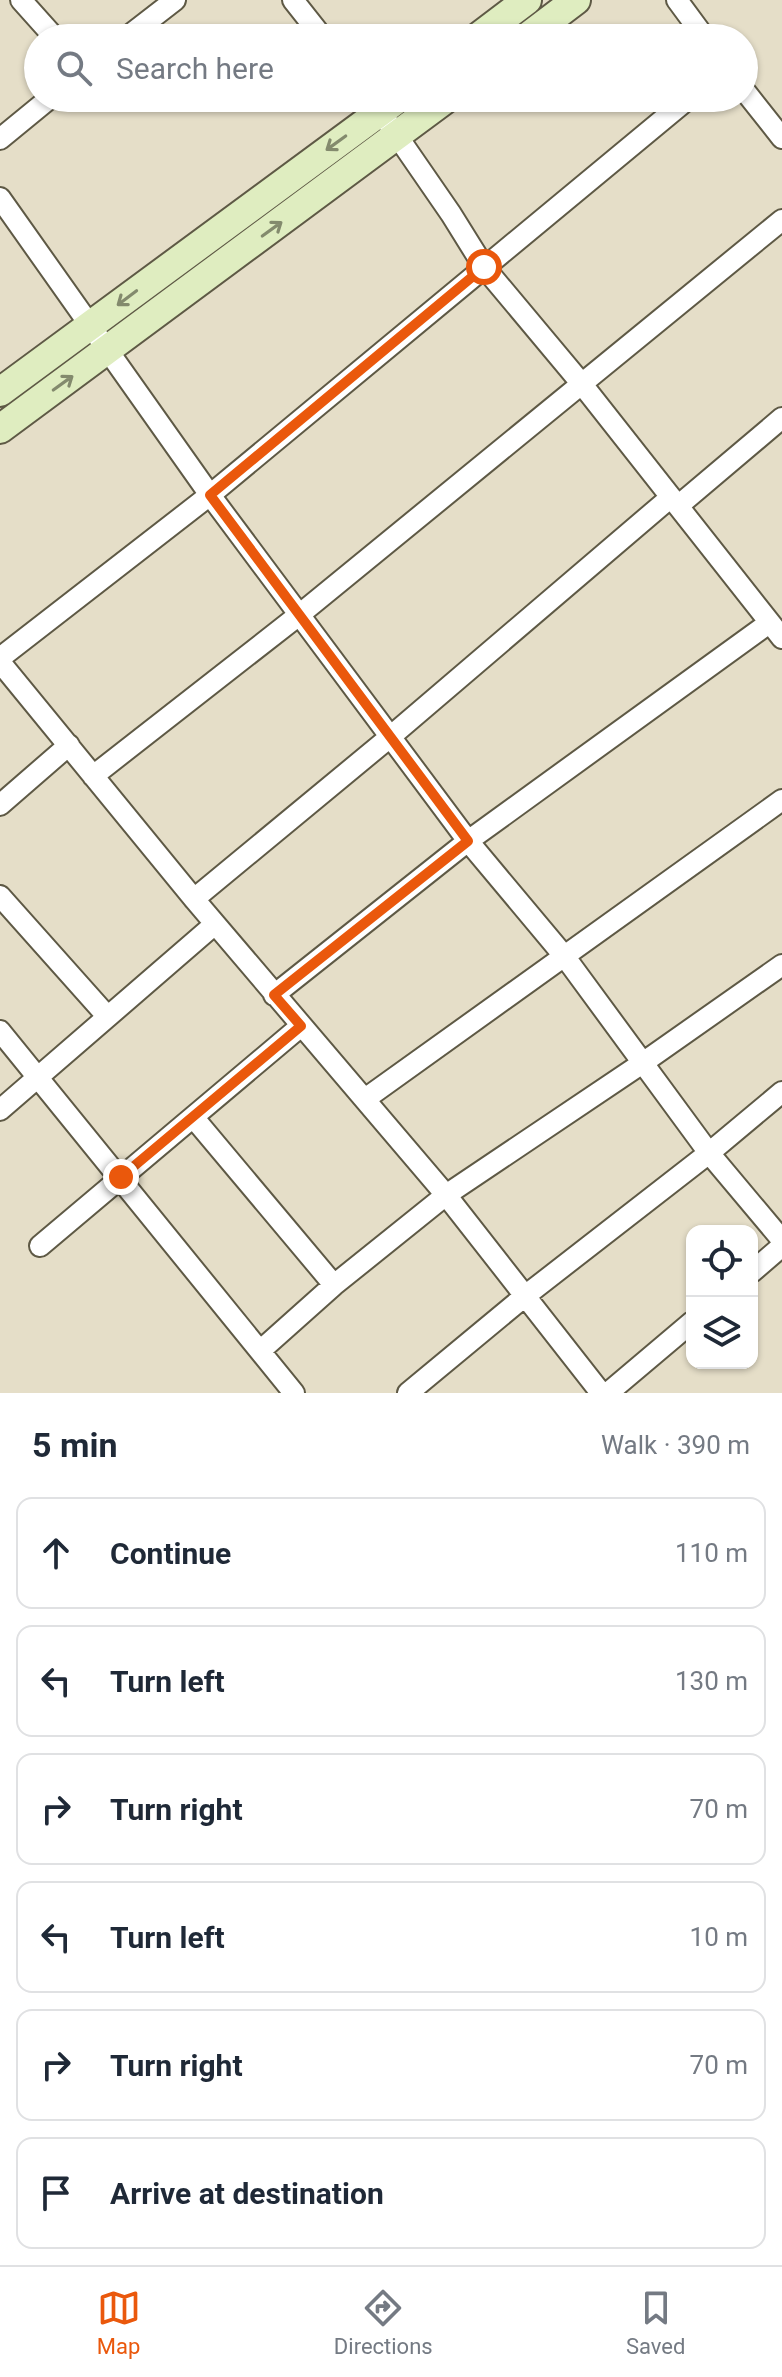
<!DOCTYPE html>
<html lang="en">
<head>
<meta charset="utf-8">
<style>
	body { margin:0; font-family:Roboto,sans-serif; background:#f6f6f7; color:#1f2937 }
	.controls { position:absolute; right:24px; bottom:24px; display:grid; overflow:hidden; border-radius:16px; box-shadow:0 2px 6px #0004 }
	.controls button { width:72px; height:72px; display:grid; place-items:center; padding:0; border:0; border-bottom:2px solid #e0e1e3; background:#fff; color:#1f2937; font:40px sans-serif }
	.stop { position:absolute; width:24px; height:24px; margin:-18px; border:6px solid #ea580c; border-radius:50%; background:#fff }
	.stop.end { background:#ea580c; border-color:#fff; box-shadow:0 2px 8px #0008 }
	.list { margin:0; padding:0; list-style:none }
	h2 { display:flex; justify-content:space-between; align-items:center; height:104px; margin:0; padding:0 32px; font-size:34px }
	h2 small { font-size:26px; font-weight:400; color:#747a83 }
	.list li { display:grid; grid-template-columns:52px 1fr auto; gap:24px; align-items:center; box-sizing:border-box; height:112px; margin:0 16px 16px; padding:0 16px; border:2px solid #e0e1e3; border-radius:16px }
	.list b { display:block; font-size:30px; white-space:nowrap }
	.list em { font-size:26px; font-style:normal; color:#747a83 }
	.icon { flex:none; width:44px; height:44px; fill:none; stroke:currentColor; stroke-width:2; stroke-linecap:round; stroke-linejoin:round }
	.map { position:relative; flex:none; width:782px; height:1393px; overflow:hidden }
	.search { position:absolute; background:#fff; box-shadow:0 2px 6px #0004; left:24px; right:24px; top:24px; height:88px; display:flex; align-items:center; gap:20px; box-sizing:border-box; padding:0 28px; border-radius:44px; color:#747a83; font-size:30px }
	.sheet { height:872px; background:#fff }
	nav { display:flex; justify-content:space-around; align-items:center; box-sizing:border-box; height:112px; border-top:2px solid #e0e1e3; background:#fff; font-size:22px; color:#747a83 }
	nav a { display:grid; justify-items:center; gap:4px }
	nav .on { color:#ea580c }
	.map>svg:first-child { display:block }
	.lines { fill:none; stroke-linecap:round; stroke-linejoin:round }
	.street-casing { stroke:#5e5945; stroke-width:24 }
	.secondary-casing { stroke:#5e5945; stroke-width:32 }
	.street { stroke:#fff; stroke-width:20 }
	.secondary { stroke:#dfedc0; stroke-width:28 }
	.oneway { stroke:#838a6d }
	.route { stroke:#ea580c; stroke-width:10 }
</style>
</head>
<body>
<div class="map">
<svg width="782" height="1393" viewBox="0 0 782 1393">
	<rect width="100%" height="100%" fill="#e5dec8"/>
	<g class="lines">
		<g class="street-casing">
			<path id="street" d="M21,0L55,38
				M293,0L323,38
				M677,0L705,38
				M126,38L175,0
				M744,90L782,138
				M371,98L451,214L484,267L581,383L782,638
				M0,139L50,98
				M0,198L210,495L468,841L565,957L709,1153L782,1240
				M678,506L782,418
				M0,658L210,495L689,98
				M0,662L194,899L446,1195L601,1393
				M93,776L299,615L782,220
				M0,805L69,745
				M0,896L107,1016
				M194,899L390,737L671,497
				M274,995L468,841L769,623
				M0,1031L294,1393
				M365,1099L782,800
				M0,1110L215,924
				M193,1117L334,1285
				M40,1246L301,1026
				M752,1272L782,1246
				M260,1351L334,1285L446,1195L644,1062L782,965
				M408,1393L525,1296L709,1153L782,1092
				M608,1393L692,1322"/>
		</g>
		<g class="secondary-casing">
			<path id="secondary" d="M477,38L527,0
				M526,38L576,0
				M0,392L399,98
				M0,429L447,98"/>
		</g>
		<use href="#street" class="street"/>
		<use href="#secondary" class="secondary"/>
	</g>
	<defs><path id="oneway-shaft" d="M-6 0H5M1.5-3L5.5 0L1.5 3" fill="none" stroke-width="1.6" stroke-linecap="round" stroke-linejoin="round" transform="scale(2)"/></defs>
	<g class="oneway">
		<use href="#oneway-shaft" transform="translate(336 143) rotate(144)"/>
		<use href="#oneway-shaft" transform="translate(272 229) rotate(-36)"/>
		<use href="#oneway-shaft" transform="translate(127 298) rotate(143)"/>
		<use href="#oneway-shaft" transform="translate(63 383) rotate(-36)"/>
	</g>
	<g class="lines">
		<path class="route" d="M121,1177L301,1026L274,995L468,841L210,495L484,267"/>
	</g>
</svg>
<div class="controls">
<button><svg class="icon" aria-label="locate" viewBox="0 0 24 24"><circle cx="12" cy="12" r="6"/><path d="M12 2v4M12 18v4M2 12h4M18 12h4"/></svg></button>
<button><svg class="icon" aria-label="layers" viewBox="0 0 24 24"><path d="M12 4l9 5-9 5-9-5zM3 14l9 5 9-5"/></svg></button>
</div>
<div class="stop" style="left:484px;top:267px"></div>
<div class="stop end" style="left:121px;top:1177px"></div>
<div class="search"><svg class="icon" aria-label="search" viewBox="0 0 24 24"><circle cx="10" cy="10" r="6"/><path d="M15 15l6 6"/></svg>Search here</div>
</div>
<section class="sheet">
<h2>5 min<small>Walk · 390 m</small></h2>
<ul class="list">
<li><svg class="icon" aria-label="ahead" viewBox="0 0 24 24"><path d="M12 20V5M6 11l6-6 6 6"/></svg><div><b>Continue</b></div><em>110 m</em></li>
<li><svg class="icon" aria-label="left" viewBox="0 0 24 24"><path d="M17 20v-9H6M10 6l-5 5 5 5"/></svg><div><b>Turn left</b></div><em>130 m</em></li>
<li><svg class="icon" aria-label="right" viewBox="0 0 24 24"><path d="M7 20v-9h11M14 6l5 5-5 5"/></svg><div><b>Turn right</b></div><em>70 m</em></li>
<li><svg class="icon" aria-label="left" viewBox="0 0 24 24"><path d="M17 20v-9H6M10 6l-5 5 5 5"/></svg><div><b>Turn left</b></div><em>10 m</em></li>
<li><svg class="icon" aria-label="right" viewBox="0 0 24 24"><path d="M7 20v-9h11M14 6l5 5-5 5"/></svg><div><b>Turn right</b></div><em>70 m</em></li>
<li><svg class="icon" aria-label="arrive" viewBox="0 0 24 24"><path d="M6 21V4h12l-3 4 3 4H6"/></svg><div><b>Arrive at destination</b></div></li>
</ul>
</section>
<nav>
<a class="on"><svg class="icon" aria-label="map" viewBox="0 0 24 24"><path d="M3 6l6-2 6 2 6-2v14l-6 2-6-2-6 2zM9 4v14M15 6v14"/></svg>Map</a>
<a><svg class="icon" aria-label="directions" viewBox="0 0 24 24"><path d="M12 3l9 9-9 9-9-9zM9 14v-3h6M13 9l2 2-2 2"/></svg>Directions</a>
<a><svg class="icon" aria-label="saved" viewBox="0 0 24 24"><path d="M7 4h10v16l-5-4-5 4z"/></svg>Saved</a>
</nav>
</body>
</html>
